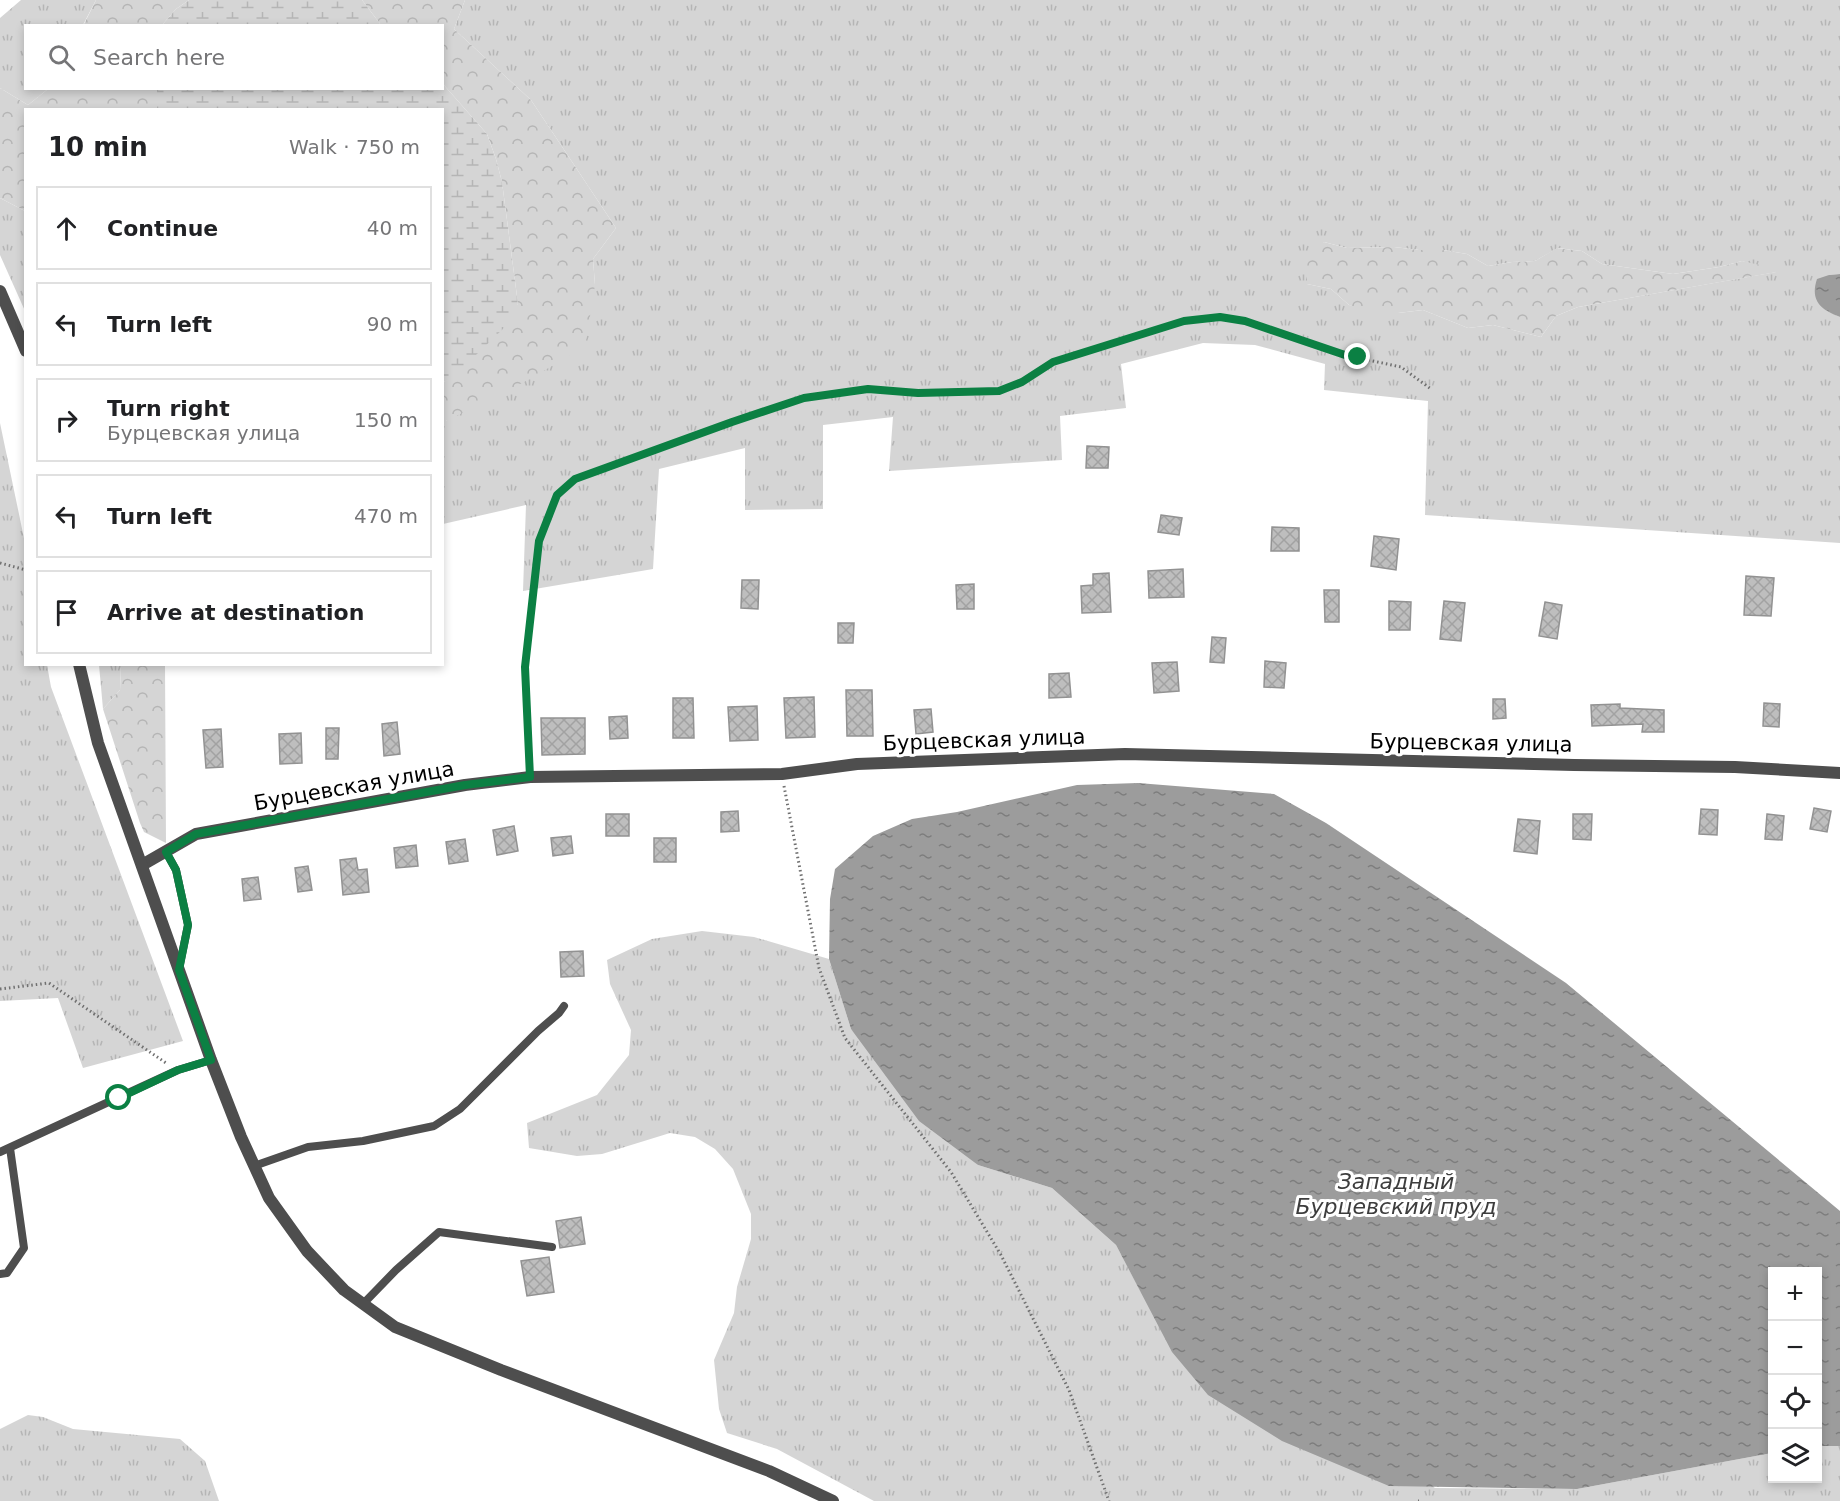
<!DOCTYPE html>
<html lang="en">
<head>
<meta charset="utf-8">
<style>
	body { margin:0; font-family:"DejaVu Sans",sans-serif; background:#f6f6f6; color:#202124 }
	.controls { position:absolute; right:18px; bottom:18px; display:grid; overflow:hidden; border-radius:0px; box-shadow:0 3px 9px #0003 }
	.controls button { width:54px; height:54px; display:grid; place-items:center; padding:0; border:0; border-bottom:2px solid #e0e0e0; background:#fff; color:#202124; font:30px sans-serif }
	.stop { position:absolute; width:18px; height:18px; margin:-14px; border:4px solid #0b8043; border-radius:50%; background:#fff }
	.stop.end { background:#0b8043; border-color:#fff; box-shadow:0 2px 6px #0008 }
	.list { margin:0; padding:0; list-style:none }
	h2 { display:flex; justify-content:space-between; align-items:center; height:78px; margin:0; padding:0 24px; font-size:26px }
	h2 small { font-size:20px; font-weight:400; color:#757577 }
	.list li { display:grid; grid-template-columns:39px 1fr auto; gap:18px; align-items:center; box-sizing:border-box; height:84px; margin:0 12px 12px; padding:0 12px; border:2px solid #e0e0e0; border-radius:0px }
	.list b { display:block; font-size:22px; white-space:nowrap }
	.list p { margin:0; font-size:20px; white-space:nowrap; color:#757577 }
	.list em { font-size:20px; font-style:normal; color:#757577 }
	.icon { flex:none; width:33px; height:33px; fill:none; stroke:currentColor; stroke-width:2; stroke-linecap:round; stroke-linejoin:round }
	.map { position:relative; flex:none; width:1840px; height:1501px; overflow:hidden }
	.search { position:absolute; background:#fff; box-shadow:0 3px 9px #0003; left:24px; top:24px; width:420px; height:66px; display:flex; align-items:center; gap:15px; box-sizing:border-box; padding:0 21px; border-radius:0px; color:#757577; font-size:22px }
	.panel { position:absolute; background:#fff; box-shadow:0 3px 9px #0003; left:24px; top:108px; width:420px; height:558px; border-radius:0px }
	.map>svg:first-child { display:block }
	.grass { fill:url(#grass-tufts); fill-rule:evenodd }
	.forest { fill:url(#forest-crowns) }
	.wetland { fill:url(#wetland-marsh) }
	.water { fill:url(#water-ripples) }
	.building { fill:url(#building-cross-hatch); stroke:#929292; stroke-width:1.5 }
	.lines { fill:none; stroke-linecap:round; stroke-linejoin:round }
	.path { stroke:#707070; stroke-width:3; stroke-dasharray:1.5 3; stroke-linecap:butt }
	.service { stroke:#4e4e4e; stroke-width:8 }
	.minor { stroke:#4e4e4e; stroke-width:12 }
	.tertiary { stroke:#4e4e4e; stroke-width:12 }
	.route { stroke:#0b8043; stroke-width:8 }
	.labels { text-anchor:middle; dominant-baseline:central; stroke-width:6; stroke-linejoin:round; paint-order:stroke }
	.street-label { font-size:21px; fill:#000; stroke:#fff }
	.water-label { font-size:22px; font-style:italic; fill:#3d3d3d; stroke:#fff }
</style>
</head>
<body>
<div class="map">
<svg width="1840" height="1501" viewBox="0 0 1840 1501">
	<defs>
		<pattern id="grass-tufts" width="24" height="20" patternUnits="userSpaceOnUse" patternTransform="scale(1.5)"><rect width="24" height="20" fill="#d5d5d5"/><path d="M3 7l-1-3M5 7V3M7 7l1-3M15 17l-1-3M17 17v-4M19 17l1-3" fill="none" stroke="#b5b5b5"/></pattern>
		<pattern id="forest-crowns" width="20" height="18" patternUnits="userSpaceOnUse" patternTransform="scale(1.5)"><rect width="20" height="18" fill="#d5d5d5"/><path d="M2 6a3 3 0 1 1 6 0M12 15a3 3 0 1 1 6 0" fill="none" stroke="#b5b5b5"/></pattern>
		<pattern id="wetland-marsh" width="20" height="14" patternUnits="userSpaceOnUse" patternTransform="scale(1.5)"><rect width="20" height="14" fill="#d5d5d5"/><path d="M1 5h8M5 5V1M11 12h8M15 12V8" fill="none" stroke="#b5b5b5"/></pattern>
		<pattern id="water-ripples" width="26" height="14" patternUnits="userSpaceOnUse" patternTransform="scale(1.5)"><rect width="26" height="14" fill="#9c9c9c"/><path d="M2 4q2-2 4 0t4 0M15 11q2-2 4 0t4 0" fill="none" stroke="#7d7d7d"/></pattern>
		<pattern id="building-cross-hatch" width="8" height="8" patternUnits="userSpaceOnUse" patternTransform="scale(1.5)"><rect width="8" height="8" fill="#bebebe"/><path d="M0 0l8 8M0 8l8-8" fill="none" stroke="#a2a2a2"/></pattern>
	</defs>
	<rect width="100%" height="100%" fill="#fff"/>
	<path class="grass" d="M21,0H96L83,25L26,26V88L48,89L28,105L0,88V18Z
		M465,0H1840V274L1829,275L1827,311L1840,317V543L1425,515L1428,401L1324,390L1325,364L1255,345L1203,343L1121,364L1126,408L1060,416L1062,460L889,471L893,417L823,425V509L745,510V448L659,469L653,569L523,591L526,505L443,524L442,421H446L595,285L593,259L616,228L531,100L454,29ZM1324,242L1347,248L1394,247L1419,250H1443L1467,254L1488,266L1512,262L1535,261L1558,248L1582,251L1602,264L1673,274L1719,267L1742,261L1776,272L1578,307L1556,316L1541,337L1493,325L1468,328L1423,310L1398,313L1349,305L1331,289L1307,284Z
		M0,198L25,211V311L0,255Z
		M0,423L25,543L26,664L47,665L51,687L183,1041L83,1068L58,998L0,1001Z
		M99,665H121L120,690L103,709Z
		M702,931L754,937L829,959L851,1029L978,1165L1052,1188L1116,1245L1141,1292L1435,1488L1577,1489L1772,1453V1478H1818V1446H1840V1501H874L777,1449L727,1433L719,1409L714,1360L734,1313L737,1287L751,1239V1214L733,1169L715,1149L695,1137L670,1133L602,1154L577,1156L529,1148L527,1123L597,1095L629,1055L631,1030L610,984L607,960L652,939Z
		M28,1415L43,1417L73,1429L180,1439L205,1461L219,1501H0V1429Z"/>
	<path class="forest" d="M96,0H189L176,9L162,25L83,26Z
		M362,0H465L454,29L531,100L616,228L593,259L595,285L585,347L524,382L446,421H443V382L450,379L518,304L502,182L496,159L487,134L443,84L442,26L381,25Z
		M0,88L28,105L48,89H157V109L26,110L25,211L0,198Z
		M1324,242L1347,248L1394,247L1419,250H1443L1467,254L1488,266L1512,262L1535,261L1557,248L1582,251L1602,264L1673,274L1719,267L1742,261L1769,267L1777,272L1578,307L1556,316L1541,337L1493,325L1468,328L1423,310L1398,313H1373L1349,305L1331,289L1307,284V260Z
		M121,665H165L166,843L144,832L140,823L103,709L120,690Z"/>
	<path class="wetland" d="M189,0H362L381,25H162L176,9Z
		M443,84L487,134L496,159L502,182L518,304L505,327L450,380L443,382L442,110L157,109V89L442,88Z"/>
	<path class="water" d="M1840,274V317C1820,310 1810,300 1817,279L1829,275Z
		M1138,783L1274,794L1326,823L1566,983L1840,1211V1446H1818V1272H1772V1453L1577,1489L1389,1486L1282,1441L1208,1395L1172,1352L1116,1245L1052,1188L978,1165L919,1121L851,1029L829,959L830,899L835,869L873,836L912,819L957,812L1077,785Z"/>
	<path class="building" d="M1087,446L1109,447L1108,468H1086Z
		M1161,515L1182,518L1179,535L1158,532Z
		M1272,527L1299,528V551H1271Z
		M1374,536L1399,539L1396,570L1371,566Z
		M1183,569L1184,597L1149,598L1148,571Z
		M1109,573L1111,612L1082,613L1081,586L1093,585V574Z
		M1746,576L1774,578L1771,616L1744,615Z
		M742,580H759L758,609L741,608Z
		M974,584V609H957L956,585Z
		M1324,590H1339V622H1325Z
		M1389,601L1411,602L1410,630H1389Z
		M1444,601L1465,603L1461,641L1440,639Z
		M1545,602L1562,605L1557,639L1539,636Z
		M838,623H854L853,643H838Z
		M1212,637L1226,638L1224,663L1210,662Z
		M1265,661L1286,663L1284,688L1264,687Z
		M1177,662L1179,691L1154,693L1152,663Z
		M1069,673L1071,697L1049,698V674Z
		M846,690H872L873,736H847Z
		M814,697L815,737L786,738L784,698Z
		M673,698H693L694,738H673Z
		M1493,699H1505L1506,718L1493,719Z
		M1764,703L1780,704L1779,727L1763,726Z
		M1620,704V708L1664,710V732H1642L1643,724L1592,726L1591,705Z
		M757,706L758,740L730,741L728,707Z
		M931,709L933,732L916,734L914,710Z
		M627,716L628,738L610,739L609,717Z
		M541,718H585V754L542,755Z
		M397,722L400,754L384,756L382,724Z
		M326,728H339L338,759H326Z
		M221,729L223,767L206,768L203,730Z
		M301,733L302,763L280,764L279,734Z
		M1814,808L1831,811L1827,832L1810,829Z
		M1701,809L1718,810L1717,835L1699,834Z
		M738,811L739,831L721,832V812Z
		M606,814H629V836H606Z
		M1573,814H1592L1591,840L1573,839Z
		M1767,814L1784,816L1782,840L1765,839Z
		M1518,819L1540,821L1537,854L1514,851Z
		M514,826L518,851L497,855L493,830Z
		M571,836L573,853L553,856L551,838Z
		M654,838H676V862H654Z
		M465,839L468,861L449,864L446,842Z
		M416,845L418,866L396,868L394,848Z
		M356,858L358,870L367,869L369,892L343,895L340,860Z
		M308,866L312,890L298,892L295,868Z
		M258,877L261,899L244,901L242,879Z
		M583,951L584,976L561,977L560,952Z
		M581,1217L585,1244L560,1248L556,1221Z
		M549,1257L554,1292L527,1296L521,1261Z"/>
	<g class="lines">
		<path class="path" d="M0,563L26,570
			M529,763L525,667L539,541L557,495L575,479L732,422L804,398L868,389L918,393L999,391L1022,382L1054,361L1184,321L1220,317L1245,321L1345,355L1401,367L1431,389
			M784,786L819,968L845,1038L951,1172L1001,1255L1069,1390L1109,1501
			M0,989L49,983L166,1063
			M1418,1501H1419"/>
		<path class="service" d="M166,852L176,870L188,925L179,969
			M0,1152L178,1070L211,1060
			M254,1166L308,1147L363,1141L434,1126L460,1109L538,1031L559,1013L564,1006
			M0,1274L7,1273L24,1248L10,1148
			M363,1304L396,1270L439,1232L552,1247"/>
		<path class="minor" d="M142,865L196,834L465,785L530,777L782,774L857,764L1125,754L1574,765L1735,767L1840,773"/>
		<path class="tertiary" d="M0,291L26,351
			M79,664L98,743L211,1060L241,1137L269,1198L307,1251L344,1290L395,1327L501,1370L769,1471L833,1501"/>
	</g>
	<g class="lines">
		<path class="route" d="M119,1098L178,1070L211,1060L179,970L188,925L176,870L166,852L196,834L465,785L530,777L525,667L539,541L557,495L575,479L732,422L804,398L868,389L918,393L999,391L1022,382L1053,362L1184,321L1220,317L1245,321L1345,355L1358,357"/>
	</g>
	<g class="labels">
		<g class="street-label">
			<text transform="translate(984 740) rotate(-2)">Бурцевская улица</text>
			<text transform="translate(1471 743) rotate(1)">Бурцевская улица</text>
			<text transform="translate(354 786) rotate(-10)">Бурцевская улица</text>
		</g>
		<g class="water-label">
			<text x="1396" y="1181">Западный<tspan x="1396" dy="25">Бурцевский пруд</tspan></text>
		</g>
	</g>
</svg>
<div class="controls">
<button>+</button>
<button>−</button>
<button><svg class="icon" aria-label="locate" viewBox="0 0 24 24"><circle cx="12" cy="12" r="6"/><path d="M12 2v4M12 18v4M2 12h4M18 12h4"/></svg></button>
<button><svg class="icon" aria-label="layers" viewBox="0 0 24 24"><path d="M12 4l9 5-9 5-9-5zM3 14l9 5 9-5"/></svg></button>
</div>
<div class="stop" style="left:119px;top:1098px"></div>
<div class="stop end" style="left:1358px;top:357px"></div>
<div class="search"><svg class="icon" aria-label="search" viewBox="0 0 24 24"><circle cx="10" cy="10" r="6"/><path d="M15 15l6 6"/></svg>Search here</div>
<section class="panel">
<h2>10 min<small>Walk · 750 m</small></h2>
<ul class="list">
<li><svg class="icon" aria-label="ahead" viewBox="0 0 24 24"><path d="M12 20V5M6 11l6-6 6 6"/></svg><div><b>Continue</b></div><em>40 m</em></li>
<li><svg class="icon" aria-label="left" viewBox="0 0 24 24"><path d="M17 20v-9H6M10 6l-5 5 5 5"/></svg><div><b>Turn left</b></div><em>90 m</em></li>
<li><svg class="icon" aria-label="right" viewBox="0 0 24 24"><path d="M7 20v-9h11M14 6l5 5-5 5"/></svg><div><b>Turn right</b><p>Бурцевская улица</p></div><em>150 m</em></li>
<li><svg class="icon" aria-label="left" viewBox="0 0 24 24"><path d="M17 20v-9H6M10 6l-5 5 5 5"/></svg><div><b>Turn left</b></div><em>470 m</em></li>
<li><svg class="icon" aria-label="arrive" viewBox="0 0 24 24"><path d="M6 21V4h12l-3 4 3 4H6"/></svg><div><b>Arrive at destination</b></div></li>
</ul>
</section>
</div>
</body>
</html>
